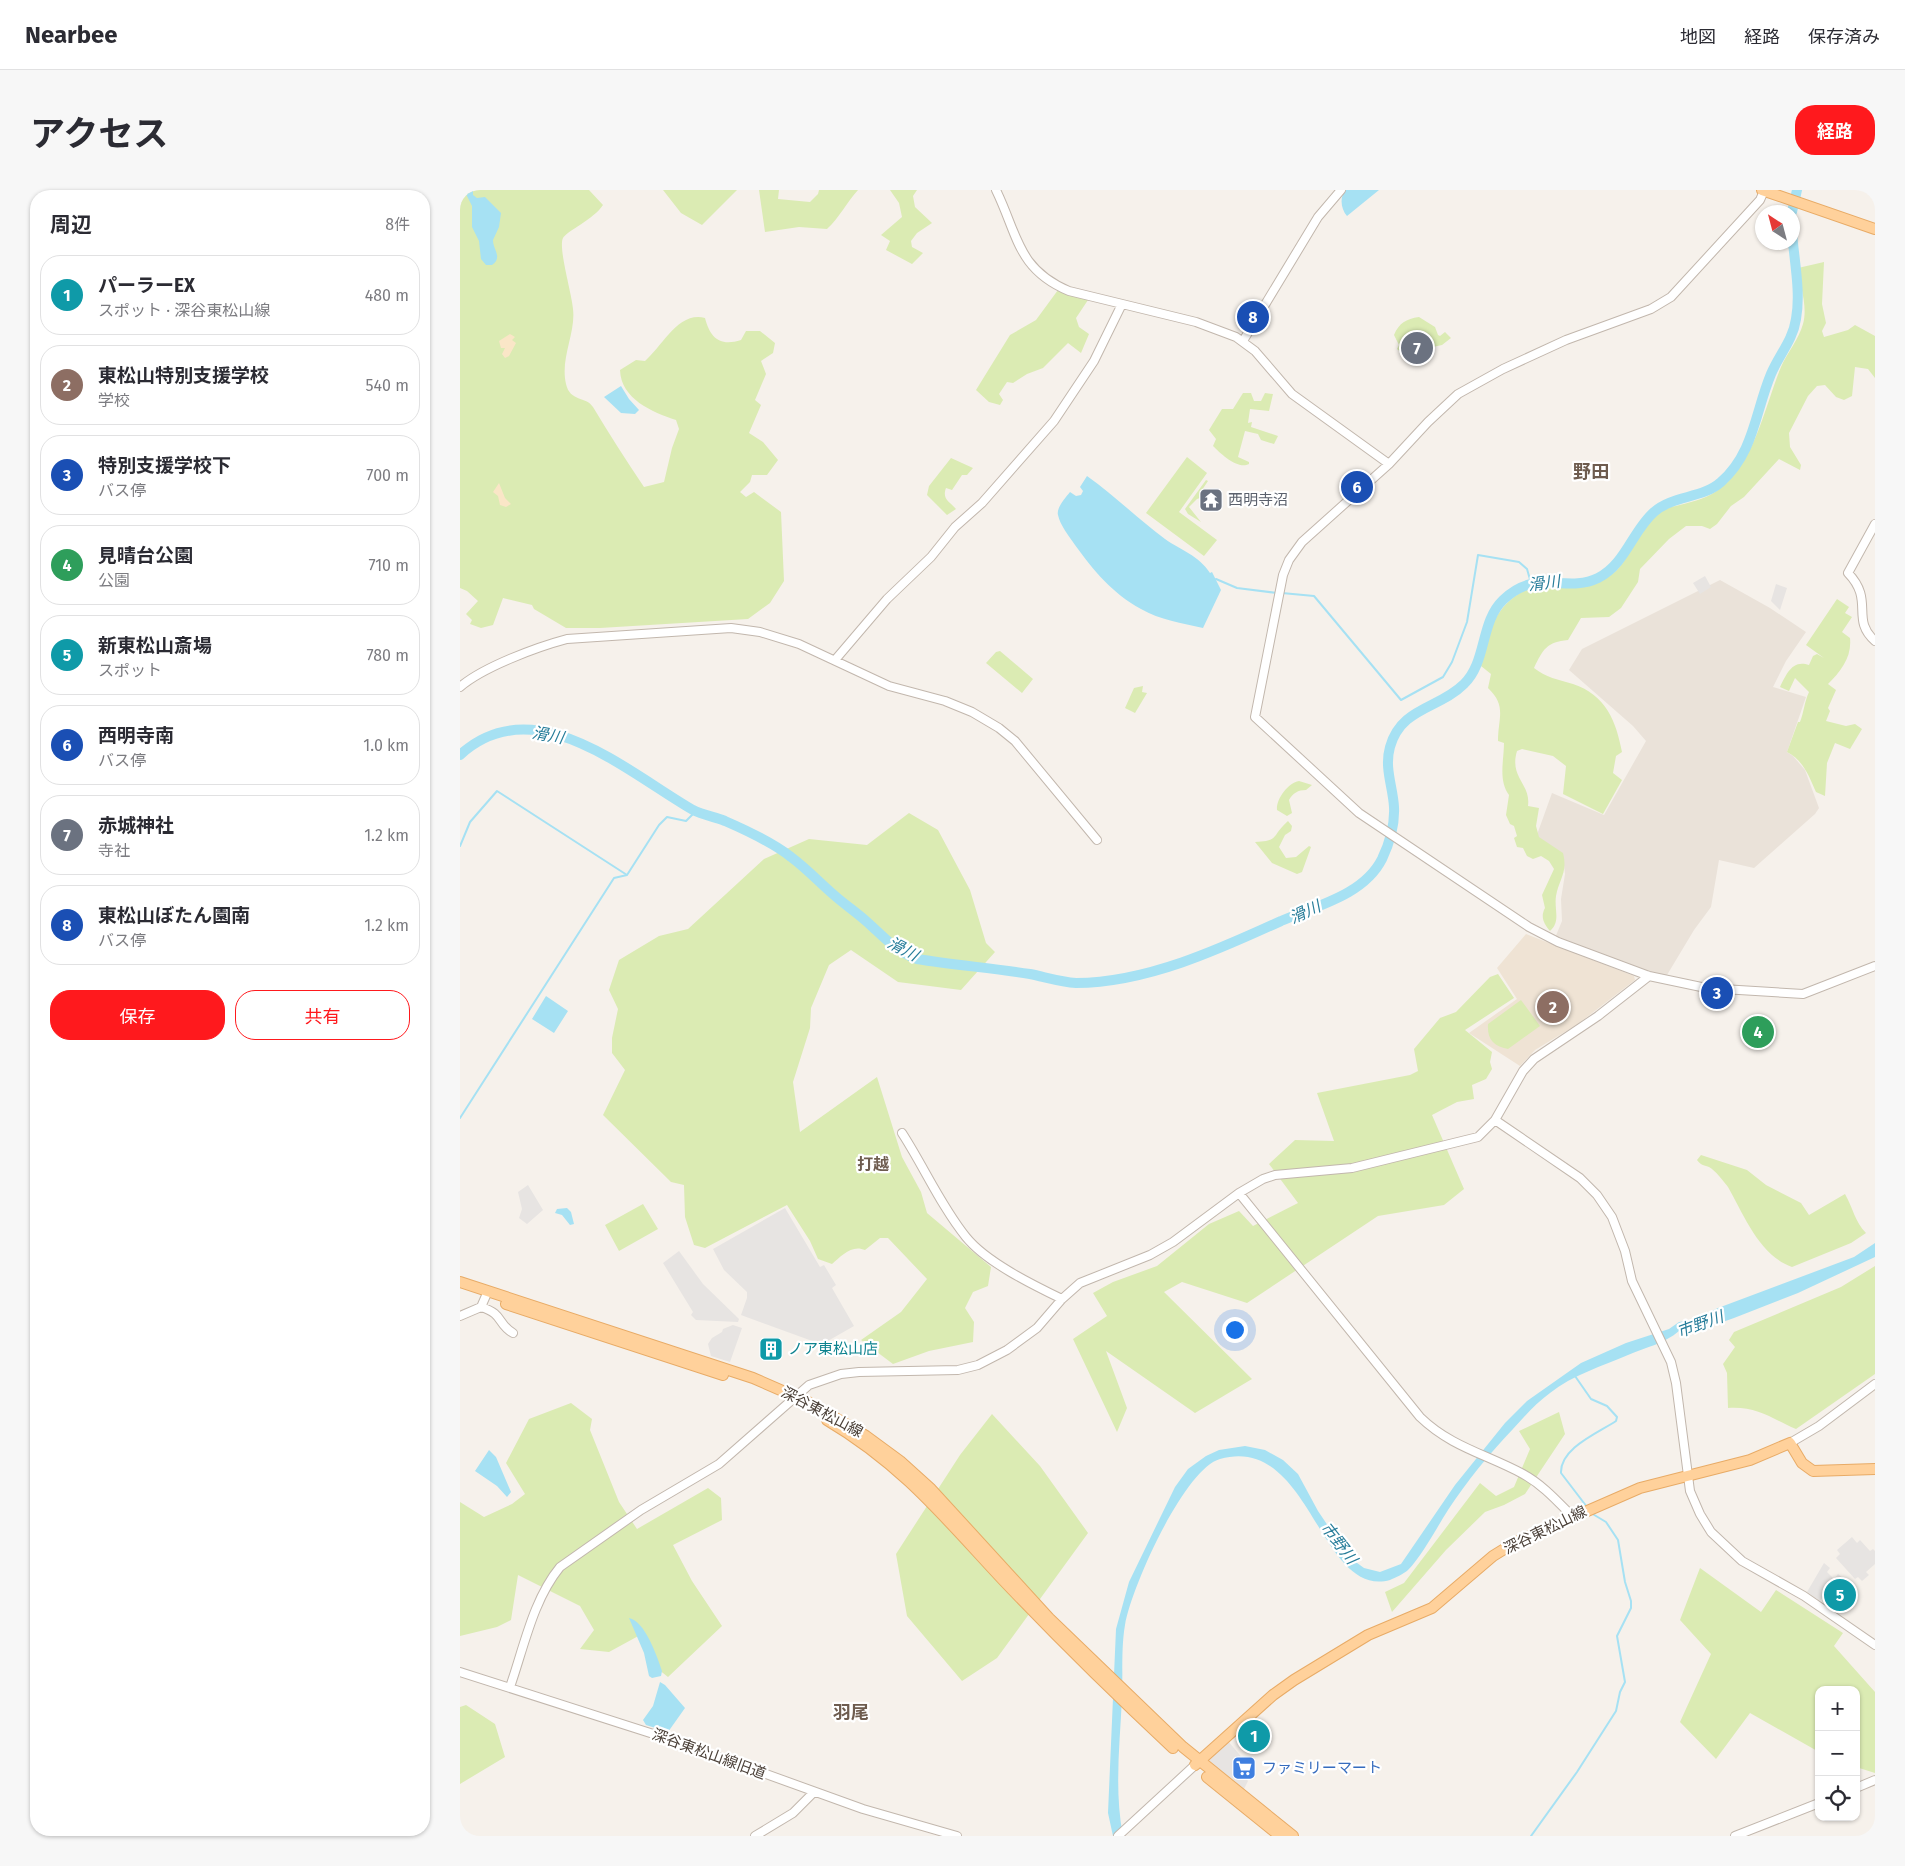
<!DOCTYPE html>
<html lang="ja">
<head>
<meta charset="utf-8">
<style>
	body { margin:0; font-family:"Fira Sans","Noto Sans JP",sans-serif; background:#f7f7f7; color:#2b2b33 }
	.controls { position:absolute; right:15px; bottom:15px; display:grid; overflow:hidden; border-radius:10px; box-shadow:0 1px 4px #0004 }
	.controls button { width:45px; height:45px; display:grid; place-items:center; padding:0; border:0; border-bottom:1px solid #e1e1e2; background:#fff; color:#2b2b33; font:25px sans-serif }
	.compass { position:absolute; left:1295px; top:15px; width:45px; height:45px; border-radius:50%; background:#fff; box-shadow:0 1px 4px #0004; rotate:324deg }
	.you { position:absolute; left:774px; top:1139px; width:18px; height:18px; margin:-12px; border:4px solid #fff; border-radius:50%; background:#1a73e8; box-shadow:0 0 0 8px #1a73e833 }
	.badge { display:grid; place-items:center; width:32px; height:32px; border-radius:50%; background:#ff191d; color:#fff; font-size:16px; font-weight:700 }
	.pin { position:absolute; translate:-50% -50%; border:2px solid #fff; box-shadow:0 1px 5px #0006 }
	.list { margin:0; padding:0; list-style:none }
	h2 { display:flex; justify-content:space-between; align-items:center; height:65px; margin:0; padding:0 20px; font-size:21px }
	h2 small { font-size:16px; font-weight:400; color:#7c7c81 }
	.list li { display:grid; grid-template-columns:32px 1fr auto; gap:15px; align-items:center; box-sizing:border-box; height:80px; margin:0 10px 10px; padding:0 10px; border:1px solid #e1e1e2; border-radius:20px }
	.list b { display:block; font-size:19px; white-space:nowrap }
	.list p { margin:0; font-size:16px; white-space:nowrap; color:#7c7c81 }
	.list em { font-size:16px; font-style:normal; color:#7c7c81 }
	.actions { display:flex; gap:10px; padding:15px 20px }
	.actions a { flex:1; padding:11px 0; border:1px solid #ff191d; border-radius:20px; text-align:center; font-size:18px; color:#ff191d }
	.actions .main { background:#ff191d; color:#fff }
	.icon { flex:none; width:28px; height:28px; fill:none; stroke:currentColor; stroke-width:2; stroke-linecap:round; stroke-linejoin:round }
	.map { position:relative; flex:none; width:1415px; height:1646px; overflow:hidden; border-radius:20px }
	header { display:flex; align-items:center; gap:30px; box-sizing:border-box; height:70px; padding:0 25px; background:#fff; border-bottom:1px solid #e1e1e2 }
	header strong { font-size:24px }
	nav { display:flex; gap:28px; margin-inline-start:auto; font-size:18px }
	.intro { display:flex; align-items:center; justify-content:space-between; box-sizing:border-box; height:120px; padding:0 30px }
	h1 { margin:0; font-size:35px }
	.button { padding:12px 22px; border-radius:20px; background:#ff191d; color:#fff; font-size:18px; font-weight:700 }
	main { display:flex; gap:30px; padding:0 30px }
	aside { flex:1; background:#fff; border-radius:20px; box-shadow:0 1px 4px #0004 }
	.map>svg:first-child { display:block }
	.residential { fill:#eae2d9 }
	.education { fill:#efe3d4 }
	.green { fill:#dbebb3 }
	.sand { fill:#fae6c7 }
	.parking { fill:#e7e4e2 }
	.water { fill:#a6e1f3 }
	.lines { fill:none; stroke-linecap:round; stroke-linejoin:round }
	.stream { stroke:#a6e1f3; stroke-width:2 }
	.river { stroke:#a6e1f3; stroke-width:10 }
	.minor-casing { stroke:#c2b7ad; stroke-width:10 }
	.major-casing { stroke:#e8ab66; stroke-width:12 }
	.minor { stroke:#fff; stroke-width:8 }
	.major { stroke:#ffd19b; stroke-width:10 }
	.labels { text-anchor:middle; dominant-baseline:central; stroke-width:4.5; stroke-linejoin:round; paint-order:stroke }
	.worship-label { font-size:15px; fill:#5b616d; stroke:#fff; text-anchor:start }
	.culture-label { font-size:15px; fill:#0d838f; stroke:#fff; text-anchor:start }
	.street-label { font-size:15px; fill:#4b4038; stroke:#fff }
	.shop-label { font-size:15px; fill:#366cbe; stroke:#fff; text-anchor:start }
	.water-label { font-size:16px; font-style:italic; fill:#277d9a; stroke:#fff }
	.neighbourhood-label { font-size:16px; font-weight:bold; fill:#6e5c4f; stroke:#fff }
	.quarter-label { font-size:18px; font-weight:bold; fill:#6e5c4f; stroke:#fff }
</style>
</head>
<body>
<header>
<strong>Nearbee</strong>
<nav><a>地図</a><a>経路</a><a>保存済み</a></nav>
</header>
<div class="intro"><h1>アクセス</h1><a class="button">経路</a></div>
<main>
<aside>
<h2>周辺<small>8件</small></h2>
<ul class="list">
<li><span class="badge" style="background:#0f9aa8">1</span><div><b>パーラーEX</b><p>スポット · 深谷東松山線</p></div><em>480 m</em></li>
<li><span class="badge" style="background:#8d6e63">2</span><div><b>東松山特別支援学校</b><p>学校</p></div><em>540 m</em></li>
<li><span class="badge" style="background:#1a4fb4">3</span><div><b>特別支援学校下</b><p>バス停</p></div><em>700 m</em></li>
<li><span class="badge" style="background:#2e9e5b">4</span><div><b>見晴台公園</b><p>公園</p></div><em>710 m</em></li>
<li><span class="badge" style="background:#0f9aa8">5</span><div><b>新東松山斎場</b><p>スポット</p></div><em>780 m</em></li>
<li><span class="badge" style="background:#1a4fb4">6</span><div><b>西明寺南</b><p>バス停</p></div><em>1.0 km</em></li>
<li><span class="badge" style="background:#6b7280">7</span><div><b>赤城神社</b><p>寺社</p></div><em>1.2 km</em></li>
<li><span class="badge" style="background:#1a4fb4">8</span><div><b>東松山ぼたん園南</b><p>バス停</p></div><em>1.2 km</em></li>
</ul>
<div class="actions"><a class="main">保存</a><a>共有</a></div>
</aside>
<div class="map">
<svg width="1415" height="1646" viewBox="0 0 1415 1646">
	<rect width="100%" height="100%" fill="#f6f1eb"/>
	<path class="residential" d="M1260,390L1310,418L1346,442L1326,471L1313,497L1346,507L1327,562L1333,566L1345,580L1359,618L1355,624L1294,678L1259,670L1251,717L1234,740L1207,785L1187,783L1095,748L1102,731L1101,709L1105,684L1103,667L1074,653L1092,603L1144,625L1186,551L1173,536L1109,480L1122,459Z"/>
	<path class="education" d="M1066,744L1174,786L1175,790L1118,834L1075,860L1060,876L1009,843L1057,809L1037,778Z"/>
	<path class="green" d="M0,0H129L143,15C134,29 107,41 103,48C98,58 112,104 113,119C116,143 100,168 106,194C110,212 126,206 133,217C149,244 166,270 184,297L204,292L212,258L219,239L216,230C192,222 161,209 160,180L176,170L185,171C202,157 218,121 245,128C250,147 259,157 281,150L286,141H300L315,153L313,163L301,171L306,184L295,210L301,215L289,243L303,252L318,270L307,285H292L290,292L280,302L286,307L294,302L321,322L324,391L310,413L288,429L140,438H106L74,419L72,415L43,408L33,435L21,438L10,434L12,430L6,424L18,411L7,401L0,398Z
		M203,0H277L242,35L221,23Z
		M299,0H319L318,9L350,12L358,4L359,0H398C386,13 380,27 367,39L339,37L305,42Z
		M430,0H457L453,6L455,17L472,33L457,43L451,51L452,57L463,63L452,74L426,60L430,51L421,45L442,27L439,13Z
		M1364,72L1362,114L1366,133L1362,141L1364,147L1388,140L1395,135L1415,146V188L1408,179L1395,177L1392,206L1384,210L1376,207L1365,195L1357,196L1348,206L1329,243L1330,257L1341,275L1340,280L1319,269L1284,307L1271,316L1257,334L1250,339L1242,336H1226L1209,349L1180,379L1178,392L1161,418L1149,427L1121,428L1108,450C1087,452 1083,459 1074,478C1085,487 1099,490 1113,494C1146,505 1156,531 1162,562L1156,566L1153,583L1162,590L1143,624L1103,604L1106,576L1093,566L1062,559L1057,561C1049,588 1071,593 1068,616L1079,618L1076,636L1079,647L1103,663C1108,683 1099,689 1096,706C1094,720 1101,731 1090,741C1084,734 1080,727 1085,718L1082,705L1094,679L1089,671L1081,666L1073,669L1067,666L1063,658L1057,657L1054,648L1057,646L1054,636L1050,634L1046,625L1049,605C1038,590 1044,570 1044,553L1038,551C1038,528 1047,516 1028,498L1031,484L1021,476C1023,469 1023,461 1025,454C1034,421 1056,394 1093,395C1111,395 1131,396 1148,387C1173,372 1176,334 1201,319C1205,317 1212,317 1216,316C1228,313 1245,309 1255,302C1294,277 1304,218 1321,177C1327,163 1339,149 1343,134C1348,116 1340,96 1338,78Z
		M598,100L628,110L616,128L619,137L629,144L621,163L608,153L583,178L567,184L553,193L547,192L539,204L543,210L540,215L529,212L516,200L550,145L576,130Z
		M959,127L975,137L978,145L980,146L985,142L991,148L982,155L973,157L969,166L963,168L961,175H957L937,159L939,155L934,145C939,133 946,129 959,127Z
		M783,203H791L794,211H801L805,203L813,204L809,221L790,219L788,233L792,232L791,237L818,246L814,254L801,250L798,244L785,241L778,267L789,272V274C778,280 761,264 753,256L756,249L749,240L762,219H773Z
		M727,267L747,283L719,322L757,350L744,366L686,323Z
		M491,268L513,278L507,285H502L492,300L486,298C482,309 489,311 496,319L487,325L467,305L469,296Z
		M746,290L748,291L742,300L743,307L737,309L729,317L741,332L728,324L725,319Z
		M1377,409L1389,417L1385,423L1392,427L1382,442L1390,448C1392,467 1381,481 1368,494L1376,500L1368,518L1370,521L1366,531L1386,536L1395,534L1402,539L1390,559L1375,553L1367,573L1365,606L1356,602C1349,586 1343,570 1327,562L1338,532H1340C1344,522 1344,513 1349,502L1335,488L1329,501L1320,497C1326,485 1332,469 1349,475L1353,466L1357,464L1364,468L1346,455Z
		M540,461L573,489L562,503L526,473L536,462Z
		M683,496L682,502L687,503L675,523L665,518L674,498Z
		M839,591L852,595L846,600C838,600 833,603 829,610L832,623L827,626L817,620C816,609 828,593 839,591Z
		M449,623L478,640L510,700L526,753L535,762L501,800L438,792L391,760L369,775L351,818L350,838L333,892L340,942L417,887L442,967L461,1002L467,1023L531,1077L528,1096L513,1102L505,1118L514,1132L513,1152L469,1161L433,1174L401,1150L441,1122L467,1089L428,1048H420L405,1060C392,1054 381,1066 372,1074L358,1069L350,1051L327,1015L245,1058L234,1055L225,1027L224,995L211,992L143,925L165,880L152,863V848L158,819L149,800L159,770L199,746L228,739L304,669L349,649L407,655Z
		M828,631L832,636L831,641L825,645L819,657L826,668L836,667L849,656L851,657L842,682L837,684L812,673L795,652C820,651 811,646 828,631Z
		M1038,784L1054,808L1005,840L1032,862L1030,872L1032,879L1026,889L1012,895L1014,909L997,912L972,925L1004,999L984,1015L918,1026L787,1113L722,1092L704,1102L792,1189L735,1223L646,1161L667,1218L657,1242L613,1149L647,1126L633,1103L653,1092L697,1076L749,1034L779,1021L793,1036L838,1013L809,974L835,950L874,951L857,903L950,885L958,881L954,859L980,828L996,822L1030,787Z
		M1061,810L1080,836L1048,859C1033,856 1027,849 1028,834Z
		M1309,831L1310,848L1292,850L1284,836L1288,832Z
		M1241,965L1287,980L1306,995L1341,1013L1349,1025L1385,1004C1393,1018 1395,1032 1406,1043L1391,1053L1332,1077C1299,1065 1284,1025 1268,997C1264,992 1255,980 1249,977C1243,975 1241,975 1237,970Z
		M183,1014L198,1039L159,1061L145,1035Z
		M1415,1076V1184L1336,1239C1311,1228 1296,1216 1268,1218L1267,1183L1263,1174L1275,1157L1269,1150L1274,1142L1381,1097Z
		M111,1213L132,1229L130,1240L159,1312L177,1339L248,1298L261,1308L262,1330L213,1355L232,1391L262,1436L208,1487L193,1475L182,1444L149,1462L120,1459L134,1440L120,1416L58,1385L51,1430L37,1437L0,1446V1312L24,1327L52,1314L65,1304L46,1273L69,1229Z
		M1099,1222L1105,1244L1065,1304L1044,1315L1025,1322L986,1360L932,1422L925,1402L944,1393L1020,1293L1036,1306L1054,1297L1070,1259L1059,1241Z
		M532,1224L580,1276L628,1343L537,1468L502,1491L447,1426L436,1364L500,1265Z
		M1240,1378L1301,1422L1316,1400L1383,1443L1374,1456L1415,1502V1583L1396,1577V1547L1399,1539L1396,1538V1500H1359V1562L1290,1523L1256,1569L1220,1532L1251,1464L1220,1430Z
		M6,1515L35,1534L45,1567L0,1594V1517Z"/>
	<path class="sand" d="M50,144L55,147L52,150L56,153L49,166L45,168L42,164L45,158H41L39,151Z
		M39,293L45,308L51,314L46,317L40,315L38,306L33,302Z"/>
	<path class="parking" d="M1245,386L1251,397L1240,404L1233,393Z
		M1316,394L1327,398L1320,420L1311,411Z
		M68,995L83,1020L67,1034L59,1028L62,1019L58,1002Z
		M325,1018L360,1077L364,1075L376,1095L372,1098L394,1136L359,1156L355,1152L281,1125L287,1108V1102L264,1080L253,1059Z
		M219,1061L243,1094L279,1129L278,1132L236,1130L231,1125L233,1122L203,1073Z
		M273,1135L282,1138L270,1172L251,1166L248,1154L252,1148L262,1142L263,1139Z
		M1392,1347L1397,1353L1400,1350L1410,1361L1413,1359L1415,1361V1374L1406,1382L1409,1385L1402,1391L1398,1387L1395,1389L1376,1368L1380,1364L1377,1360Z
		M1364,1373L1370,1378L1367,1382L1374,1389L1378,1384L1384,1389L1374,1402L1369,1399L1360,1411L1347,1402Z
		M768,1551L784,1570L776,1577L788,1591L784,1599L750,1571V1567Z"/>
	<path class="water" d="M4,0H13V5L17,8L25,7L41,23L39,37L33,50C33,60 43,67 32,75H26L21,69L19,51L12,37V16Z
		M886,0H919L887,26C881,19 879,7 886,0Z
		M161,196L169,209L179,220L175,224L161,223L144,207Z
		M627,286C654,305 678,329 705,349C722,361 738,365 750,383L752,382L761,400L743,438C722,433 700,430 681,419C652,403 634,381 615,355C609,346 600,335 598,325C596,318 606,307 610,302L616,306L621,305L623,301L620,297Z
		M86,806L108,821L94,843L72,829Z
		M107,1018L111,1022L114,1034L110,1035L102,1025L95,1023L97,1019Z
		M1415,1053V1067L1338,1103L1274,1128L1240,1140L1219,1141C1204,1154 1186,1157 1168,1165C1143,1176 1112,1185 1090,1203C1076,1213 1064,1227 1053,1239C1029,1264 1007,1291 988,1320C977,1337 962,1366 948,1380C945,1383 935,1388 930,1390C859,1409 851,1243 760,1269C724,1279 671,1398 665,1435C661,1458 663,1484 662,1507C660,1553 654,1600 663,1646H653L648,1623L656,1439L669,1392L715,1297L728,1279L746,1266L759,1260L785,1256L805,1260L823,1270L838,1284L858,1321L889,1367L904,1378L920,1382L941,1374L995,1295L1045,1233L1067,1211L1121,1173L1166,1153L1209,1139L1219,1132L1233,1130L1258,1118L1394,1067Z
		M29,1260L36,1267L51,1302L47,1307L37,1296L15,1281Z
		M169,1428C185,1431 197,1466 202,1481L201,1486L192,1488L189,1486L184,1463Z
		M200,1492L205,1495L225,1518L208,1542L186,1535L183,1530L193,1516Z"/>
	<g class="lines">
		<path class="stream" d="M756,389L777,398L817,403
			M822,403L854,406L941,510L983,487L992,472L1007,432L1018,365L1059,372L1067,379L1071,393
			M0,656L10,632L37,601L167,685
			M0,928L154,688L167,685L199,635L207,627L226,631L236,621
			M1115,1186L1131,1209L1147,1216L1157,1227L1156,1231C1138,1243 1100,1258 1101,1283L1127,1317
			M1071,1646L1117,1582L1156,1521L1160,1502L1165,1492L1157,1446L1171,1418V1411L1165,1392L1158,1350L1146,1332L1131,1323"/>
		<path class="river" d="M1332,22L1337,0
			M0,565C74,497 167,582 233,620C243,625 255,627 265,631C288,641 312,652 331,667C346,678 359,692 374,705C384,714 396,722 406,731C423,746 435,761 457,769C494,775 532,778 570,784C585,787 601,792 616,793C686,793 760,759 821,731C856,716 904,705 922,669C930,652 935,636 934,617C933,597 924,578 930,557C941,517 979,519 1004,494C1027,472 1020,432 1043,410C1077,377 1105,404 1138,388C1165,375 1173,340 1194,322C1213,305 1242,309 1261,292C1294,263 1295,222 1311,184C1319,165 1333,150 1336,129C1341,102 1334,70 1332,42"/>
		<g class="minor-casing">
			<path id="minor" d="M536,0C558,45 557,79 609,101L736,132L776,147L795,161L832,204L929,274
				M1304,1L1300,10L1211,107L1191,119L1106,150L1043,179L998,204L968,232L929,274L842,352L829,370L823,385L795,527L899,623L1069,737L1098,752L1189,786L1246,798L1343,804L1415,776
				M783,151L858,27L881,0
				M1415,334L1388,383C1415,411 1390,429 1415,451
				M375,470L427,409L471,367L495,337L522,313L594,231L634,171L662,114
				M0,497C23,477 77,457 107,449L271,438L300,442L339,454L429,496L485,511L512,522L539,538L555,551L637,650
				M1035,930L1120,988L1137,1005L1152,1027L1165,1061L1172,1091L1211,1172L1216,1193L1230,1301L1240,1324L1251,1342L1282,1371L1344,1406L1415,1455
				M442,943C464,977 481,1016 506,1047C526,1072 573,1095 602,1109
				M779,1003L960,1227C991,1257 1026,1264 1063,1284C1083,1295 1097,1311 1112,1326
				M21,1117C44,1124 37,1134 53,1143
				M0,1126L21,1117L28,1101
				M1330,1253L1359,1236L1415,1194
				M0,1482L209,1549L403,1619L497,1646
				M50,1497C64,1457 73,1410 100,1377L181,1320L259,1274L349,1195L381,1184L399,1182L498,1180L518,1175L547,1160L577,1138L602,1109L620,1093L690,1065L713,1052L779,1003L803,989L815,985L892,978L1018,947L1035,930L1063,881L1074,869L1138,826L1189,786
				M1396,1598L1415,1590
				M295,1646L333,1623L354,1602
				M658,1646L734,1576
				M1275,1646L1359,1613"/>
		</g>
		<g class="major-casing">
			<path id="major" d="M1302,0L1415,39
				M0,1092L293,1188L348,1212L406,1246L440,1271L471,1299L589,1428L723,1557L833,1646
				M46,1114L263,1185
				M367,1230C443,1275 485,1328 543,1390C598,1448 655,1504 713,1558
				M735,1575L813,1505L834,1490L908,1445L972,1418L1033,1366L1054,1353L1180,1298L1290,1270L1330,1253L1342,1273L1353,1281L1415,1279
				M747,1587L820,1646"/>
		</g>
		<use href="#minor" class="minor"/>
		<use href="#major" class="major"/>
	</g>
	<defs>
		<g id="temple-square" transform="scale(1.25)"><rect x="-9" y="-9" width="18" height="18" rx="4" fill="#6b7280" stroke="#fff"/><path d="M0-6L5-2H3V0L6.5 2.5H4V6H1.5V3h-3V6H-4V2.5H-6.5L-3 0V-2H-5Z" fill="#fff"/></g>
		<g id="building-square" transform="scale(1.25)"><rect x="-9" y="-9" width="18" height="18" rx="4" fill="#0f9aa8" stroke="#fff"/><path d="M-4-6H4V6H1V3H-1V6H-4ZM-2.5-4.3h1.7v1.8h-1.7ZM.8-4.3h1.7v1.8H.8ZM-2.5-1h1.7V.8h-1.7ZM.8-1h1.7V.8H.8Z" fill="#fff"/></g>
		<g id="supermarket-square" transform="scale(1.25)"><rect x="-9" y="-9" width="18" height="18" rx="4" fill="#3f7fe0" stroke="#fff"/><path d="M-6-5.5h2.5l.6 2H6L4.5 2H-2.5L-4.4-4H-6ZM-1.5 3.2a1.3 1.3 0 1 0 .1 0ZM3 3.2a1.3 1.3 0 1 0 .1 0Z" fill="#fff"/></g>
	</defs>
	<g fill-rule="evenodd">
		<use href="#temple-square" x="751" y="310"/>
		<use href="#building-square" x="311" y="1159"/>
		<use href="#supermarket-square" x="784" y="1578"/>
	</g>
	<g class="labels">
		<g class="worship-label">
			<text x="768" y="310">西明寺沼</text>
		</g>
		<g class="culture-label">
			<text x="328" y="1159">ノア東松山店</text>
		</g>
		<g class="street-label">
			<text transform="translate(362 1222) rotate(28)">深谷東松山線</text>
			<text transform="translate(1085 1340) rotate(-26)">深谷東松山線</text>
			<text transform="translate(249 1564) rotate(20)">深谷東松山線旧道</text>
		</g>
		<g class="shop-label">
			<text x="802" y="1578">ファミリーマート</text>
		</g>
		<g class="water-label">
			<text transform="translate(1084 393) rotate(-7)">滑川</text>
			<text transform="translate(88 545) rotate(10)">滑川</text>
			<text transform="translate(845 722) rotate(-25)">滑川</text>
			<text transform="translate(443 759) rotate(28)">滑川</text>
			<text transform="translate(1240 1134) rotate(-20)">市野川</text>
			<text transform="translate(879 1353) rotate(52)">市野川</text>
		</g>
		<g class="neighbourhood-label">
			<text x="413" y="974">打越</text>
		</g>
		<g class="quarter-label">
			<text x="1131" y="282">野田</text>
			<text x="391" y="1523">羽尾</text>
		</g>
	</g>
</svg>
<div class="controls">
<button>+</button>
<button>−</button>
<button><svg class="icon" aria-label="locate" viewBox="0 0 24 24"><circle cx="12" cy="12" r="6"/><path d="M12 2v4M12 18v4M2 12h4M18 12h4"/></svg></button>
</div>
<svg class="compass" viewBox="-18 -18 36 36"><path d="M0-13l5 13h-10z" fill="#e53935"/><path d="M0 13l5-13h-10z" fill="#7c7c81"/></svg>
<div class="you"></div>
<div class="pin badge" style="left:794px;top:1546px;background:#0f9aa8">1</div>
<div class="pin badge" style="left:1093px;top:817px;background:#8d6e63">2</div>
<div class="pin badge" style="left:1257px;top:803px;background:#1a4fb4">3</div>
<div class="pin badge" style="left:1298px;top:842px;background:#2e9e5b">4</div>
<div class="pin badge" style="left:1380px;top:1405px;background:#0f9aa8">5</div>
<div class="pin badge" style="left:897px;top:297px;background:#1a4fb4">6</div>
<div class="pin badge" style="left:957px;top:158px;background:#6b7280">7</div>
<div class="pin badge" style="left:793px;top:127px;background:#1a4fb4">8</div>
</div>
</main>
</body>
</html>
